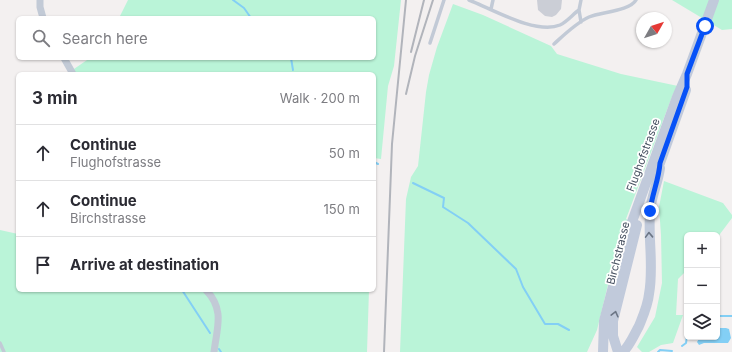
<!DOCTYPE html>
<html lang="en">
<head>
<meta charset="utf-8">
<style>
	body { margin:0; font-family:Inter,sans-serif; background:#f7f7f7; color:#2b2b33 }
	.controls { position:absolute; right:12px; bottom:12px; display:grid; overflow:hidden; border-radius:6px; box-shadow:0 1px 3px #0004 }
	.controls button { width:36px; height:36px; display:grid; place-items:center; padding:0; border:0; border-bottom:1px solid #e1e1e2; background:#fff; color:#2b2b33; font:20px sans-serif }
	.compass { position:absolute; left:636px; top:12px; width:36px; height:36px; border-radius:50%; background:#fff; box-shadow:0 1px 3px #0004; rotate:51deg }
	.stop { position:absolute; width:12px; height:12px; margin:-9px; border:3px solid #0651f7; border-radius:50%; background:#fff }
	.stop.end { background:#0651f7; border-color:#fff; box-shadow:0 1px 4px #0008 }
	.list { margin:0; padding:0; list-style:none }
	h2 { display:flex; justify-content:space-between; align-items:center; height:52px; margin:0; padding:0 16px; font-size:17px }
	h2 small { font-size:13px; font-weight:400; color:#7c7c81 }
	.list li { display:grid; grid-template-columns:26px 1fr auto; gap:12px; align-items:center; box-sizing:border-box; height:56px; padding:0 16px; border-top:1px solid #e1e1e2 }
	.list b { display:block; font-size:15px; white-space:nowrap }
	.list p { margin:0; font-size:13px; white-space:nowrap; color:#7c7c81 }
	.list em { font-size:13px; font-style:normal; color:#7c7c81 }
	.icon { flex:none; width:22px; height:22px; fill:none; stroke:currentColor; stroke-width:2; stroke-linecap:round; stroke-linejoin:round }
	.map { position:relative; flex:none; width:732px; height:352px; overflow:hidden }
	.search { position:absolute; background:#fff; box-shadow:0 1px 3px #0004; left:16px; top:16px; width:360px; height:44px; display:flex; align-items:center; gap:10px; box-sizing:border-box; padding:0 14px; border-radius:6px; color:#7c7c81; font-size:15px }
	.panel { position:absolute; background:#fff; box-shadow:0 1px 3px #0004; left:16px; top:72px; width:360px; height:220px; border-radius:6px }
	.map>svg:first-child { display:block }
	.green { fill:#baf4d8 }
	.water { fill:#83cff5 }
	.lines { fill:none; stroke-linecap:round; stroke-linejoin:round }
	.stream { stroke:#83cff5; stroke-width:2 }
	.building { fill:#cbced6 }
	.service { stroke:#c2cad6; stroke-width:3.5 }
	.minor { stroke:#c2cad6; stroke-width:7 }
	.secondary { stroke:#c1cadb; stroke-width:10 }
	.rail { stroke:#b1b4bb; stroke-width:2 }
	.oneway { stroke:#6b7585 }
	.route { stroke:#0651f7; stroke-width:5 }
	.labels { text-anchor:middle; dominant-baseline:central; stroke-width:3.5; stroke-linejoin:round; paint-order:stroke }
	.street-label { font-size:11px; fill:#465060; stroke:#fff }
</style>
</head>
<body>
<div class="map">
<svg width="732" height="352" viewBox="0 0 732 352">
	<rect width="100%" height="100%" fill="#f3f0f0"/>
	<path class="green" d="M128,0H401L394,66L388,86L381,159L374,158V74H70L71,71L90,58H374V18H119Z
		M672,0H732V29L722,30Z
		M453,4L483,15L551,46L557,54L621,74L678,86L673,94L626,219L628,220L613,264L597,330L587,352H400L406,199L411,177L418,166L426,92L429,75L437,47Z
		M664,181L723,203L732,215V218L717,238V235H687V270L678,279L676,315H683L673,343L661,345L649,352H642L637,347L655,317L662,283L661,235L659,207Z
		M0,230L18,234V290H369L367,352H0Z"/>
	<path class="water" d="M717,328H726L729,329L731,338L728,343H704L699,345L697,342L700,337H717Z"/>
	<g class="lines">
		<path class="stream" d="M233,0L244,8L251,18
			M291,58L293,70
			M374,162L378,164
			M413,183L444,198L443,207L468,223L516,269L523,287L545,324H558L569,330
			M182,290L210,333
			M717,316H732
			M682,346L686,343L687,336
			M219,349L221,352
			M658,352L660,350L672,351"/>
	</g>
	<path class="building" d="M537,0H562L561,9L556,15L552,17L545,16L538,10Z"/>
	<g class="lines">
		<path class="service" d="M469,0C492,9 536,35 560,25C568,21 573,14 579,10
			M581,0L579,10L581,22
			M491,9L493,0
			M430,43L444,0
			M554,44C565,34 576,23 589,17C601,12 630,11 636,0
			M0,343L4,352"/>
		<path class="minor" d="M40,0V7L43,18
			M64,58L73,74
			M206,290C225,310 217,327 214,352"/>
		<path class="secondary" d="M654,174L660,163L686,90
			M603,352L604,321L624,244L677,97L687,74L714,0
			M618,352L613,336V321L637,225
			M623,352C630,345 634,335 639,326C643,316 648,305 649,294C654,267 648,240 650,212C651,197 658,183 660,168"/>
		<path class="rail" d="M411,52L424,0
			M406,94L415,56L433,0
			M384,352L392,144L406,0"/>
	</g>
	<defs><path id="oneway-chevron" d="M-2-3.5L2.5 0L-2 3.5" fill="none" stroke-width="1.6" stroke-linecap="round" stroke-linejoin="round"/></defs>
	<g class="oneway">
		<use href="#oneway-chevron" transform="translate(649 235) rotate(-92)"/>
		<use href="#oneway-chevron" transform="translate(615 314) rotate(-76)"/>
	</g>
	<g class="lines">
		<path class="route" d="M650,211C652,194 659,179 660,163L687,87V74L705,26"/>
	</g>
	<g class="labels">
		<g class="street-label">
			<text transform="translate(643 155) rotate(-70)">Flughofstrasse</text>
			<text transform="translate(618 253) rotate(-76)">Birchstrasse</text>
		</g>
	</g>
</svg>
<div class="controls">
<button>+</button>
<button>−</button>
<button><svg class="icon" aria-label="layers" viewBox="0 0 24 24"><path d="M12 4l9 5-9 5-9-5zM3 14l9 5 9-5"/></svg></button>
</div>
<svg class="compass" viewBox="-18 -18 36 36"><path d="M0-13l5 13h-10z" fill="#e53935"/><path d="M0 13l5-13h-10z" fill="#7c7c81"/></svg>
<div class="stop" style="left:705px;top:26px"></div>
<div class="stop end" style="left:650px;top:211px"></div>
<div class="search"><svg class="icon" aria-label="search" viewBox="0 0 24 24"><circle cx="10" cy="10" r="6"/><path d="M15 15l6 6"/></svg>Search here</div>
<section class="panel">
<h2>3 min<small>Walk · 200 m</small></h2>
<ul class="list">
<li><svg class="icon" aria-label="ahead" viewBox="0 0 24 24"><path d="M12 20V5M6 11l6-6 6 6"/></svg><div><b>Continue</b><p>Flughofstrasse</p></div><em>50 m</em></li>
<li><svg class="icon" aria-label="ahead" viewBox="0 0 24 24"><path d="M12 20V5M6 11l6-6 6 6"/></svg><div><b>Continue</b><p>Birchstrasse</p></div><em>150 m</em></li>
<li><svg class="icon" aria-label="arrive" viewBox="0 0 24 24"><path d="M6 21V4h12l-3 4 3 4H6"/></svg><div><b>Arrive at destination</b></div></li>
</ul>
</section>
</div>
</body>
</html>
